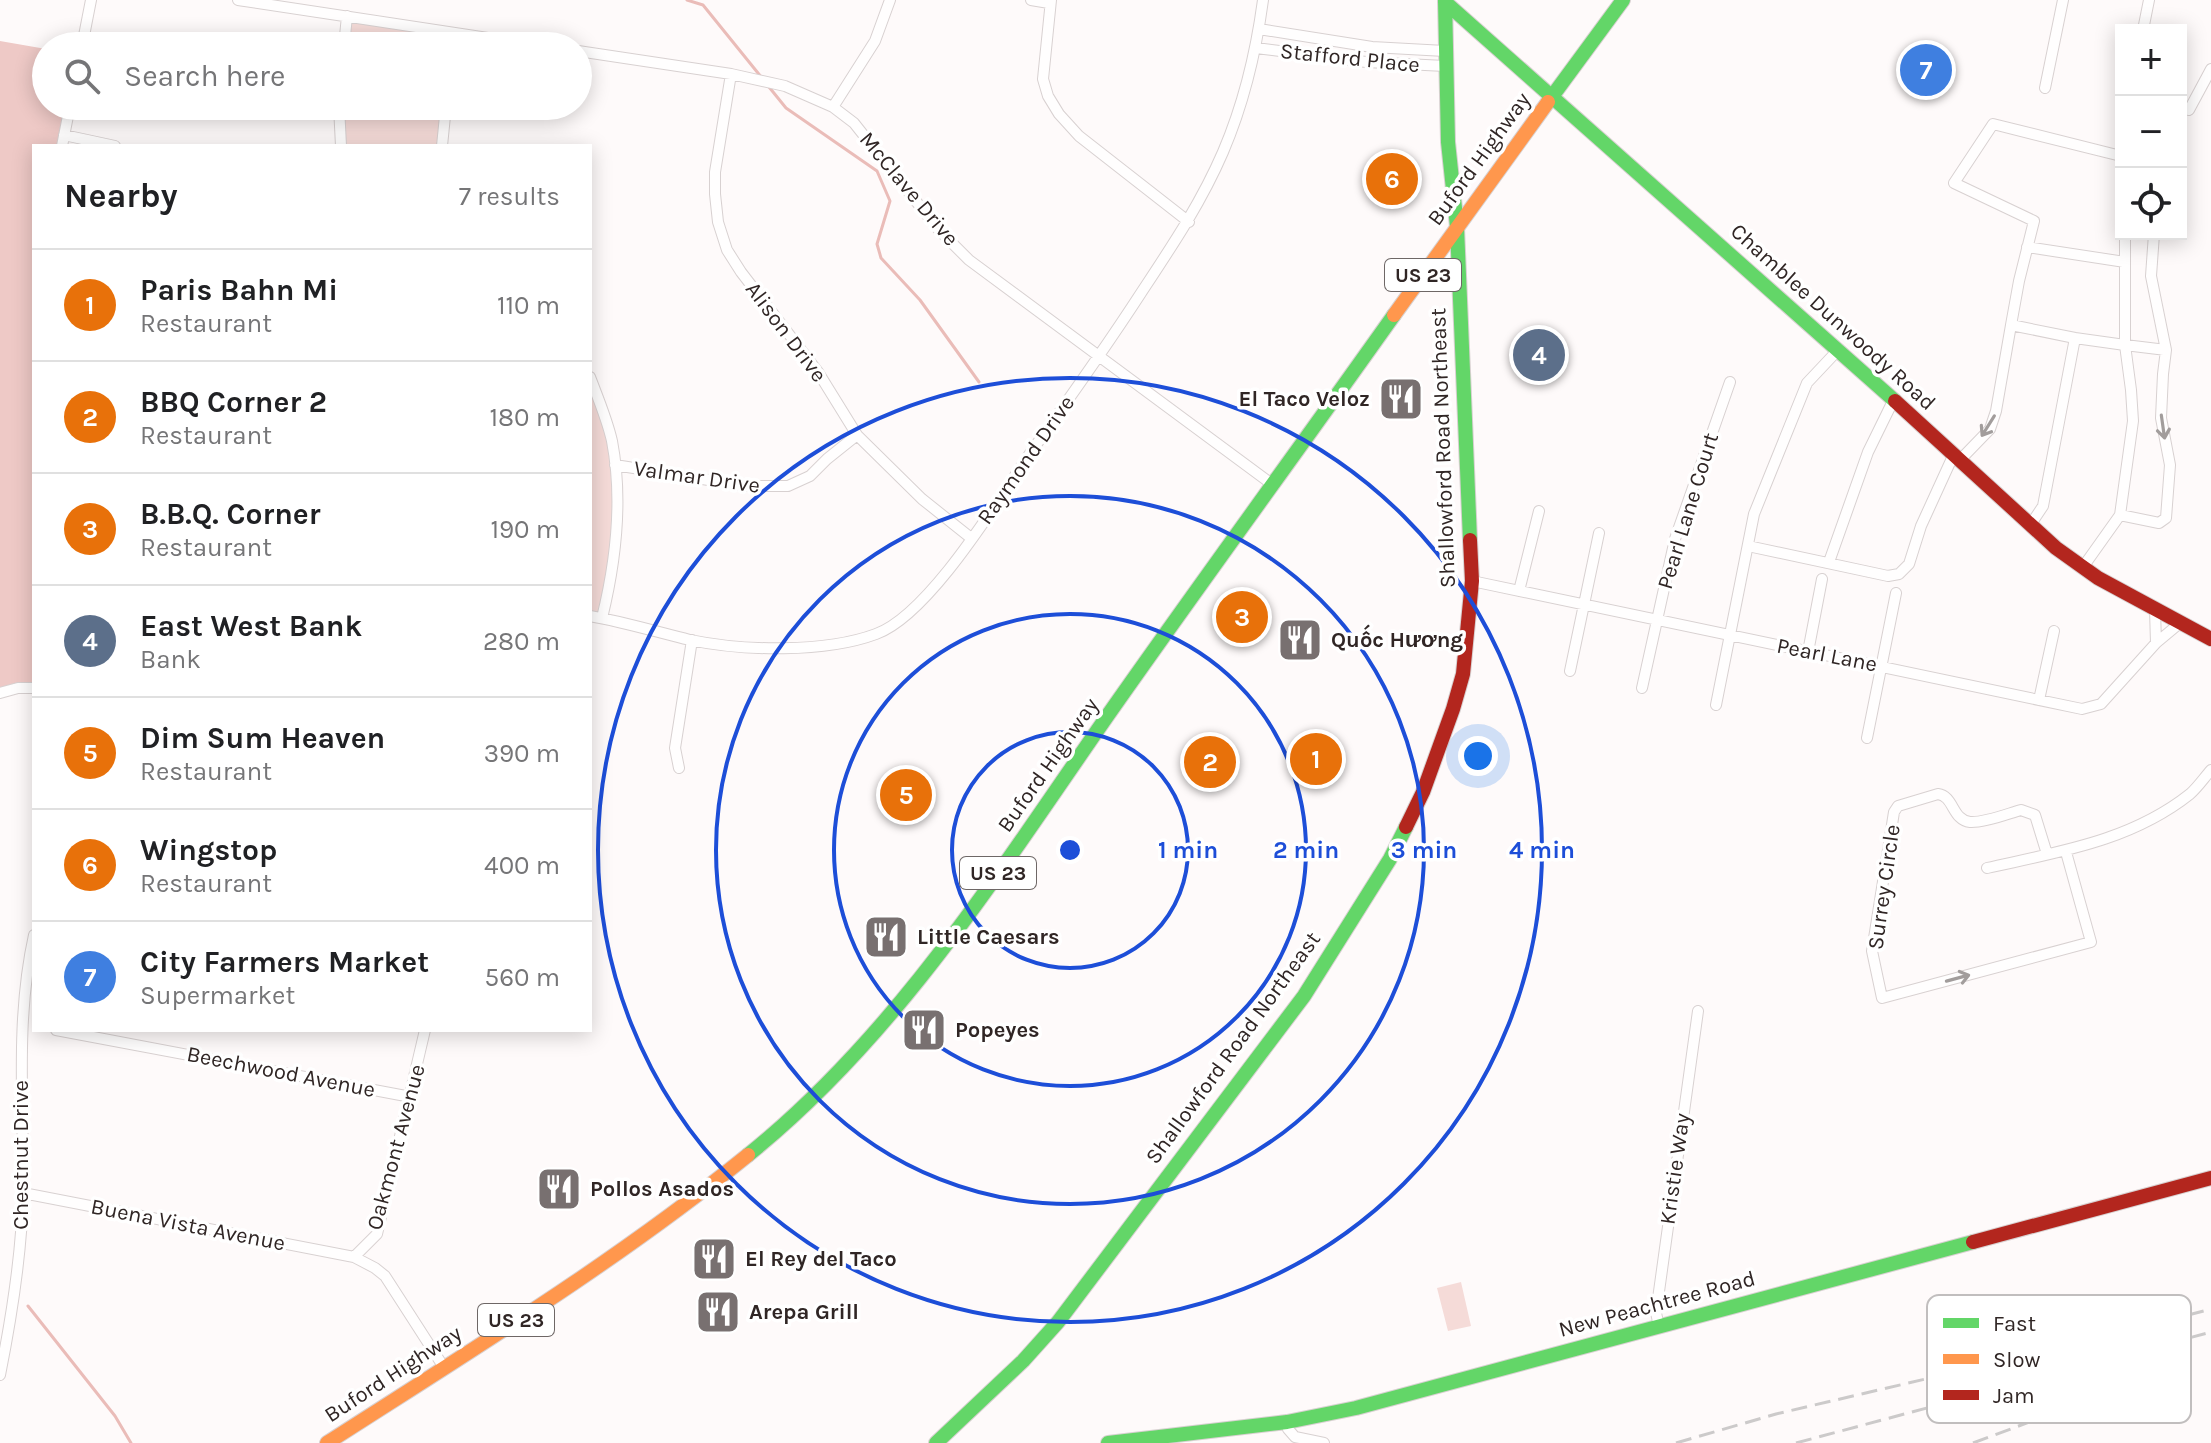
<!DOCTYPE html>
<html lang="en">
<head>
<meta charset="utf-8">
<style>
	body { margin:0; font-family:Karla,sans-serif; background:#f2f2f2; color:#202124 }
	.controls { position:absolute; right:24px; top:24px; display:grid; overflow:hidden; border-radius:0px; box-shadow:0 4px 20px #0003 }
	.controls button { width:72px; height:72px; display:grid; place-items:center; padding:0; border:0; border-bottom:2px solid #e0e0e0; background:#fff; color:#202124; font:40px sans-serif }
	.you { position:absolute; left:1478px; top:756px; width:28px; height:28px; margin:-20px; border:6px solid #fff; border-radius:50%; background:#1a73e8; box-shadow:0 0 0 12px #1a73e833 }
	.badge { display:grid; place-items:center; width:52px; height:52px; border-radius:50%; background:#787070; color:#fff; font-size:26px; font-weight:700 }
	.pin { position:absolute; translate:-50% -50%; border:4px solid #fff; box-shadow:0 2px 8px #0006 }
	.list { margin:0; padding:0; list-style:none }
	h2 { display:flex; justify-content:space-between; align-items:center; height:104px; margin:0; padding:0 32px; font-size:34px }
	h2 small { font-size:26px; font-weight:400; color:#757577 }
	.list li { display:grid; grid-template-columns:52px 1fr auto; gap:24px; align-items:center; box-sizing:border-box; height:112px; padding:0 32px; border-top:2px solid #e0e0e0 }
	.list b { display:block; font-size:30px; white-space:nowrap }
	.list p { margin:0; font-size:26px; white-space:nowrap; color:#757577 }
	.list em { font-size:26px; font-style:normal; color:#757577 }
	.icon { flex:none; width:44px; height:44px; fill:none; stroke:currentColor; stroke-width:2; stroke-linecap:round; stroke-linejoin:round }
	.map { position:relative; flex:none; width:2211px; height:1443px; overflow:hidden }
	.search { position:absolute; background:#fff; box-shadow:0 4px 20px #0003; left:32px; top:32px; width:560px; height:88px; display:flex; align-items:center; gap:20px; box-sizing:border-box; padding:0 28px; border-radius:44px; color:#757577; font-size:30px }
	.panel { position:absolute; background:#fff; box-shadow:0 4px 20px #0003; left:32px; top:144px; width:560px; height:888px; border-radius:0px }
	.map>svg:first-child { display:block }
	.green { fill:#f5dbd8 }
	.forest { fill:#eec9c6 }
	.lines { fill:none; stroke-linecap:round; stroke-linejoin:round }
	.stream { stroke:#eabcb8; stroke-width:3 }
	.street-casing { stroke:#d8d1d1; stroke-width:12 }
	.fast-casing { stroke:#d8d1d1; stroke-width:16 }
	.slow-casing { stroke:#d8d1d1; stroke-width:16 }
	.jam-casing { stroke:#d8d1d1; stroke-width:16 }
	.street { stroke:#fffefe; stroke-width:10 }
	.fast { stroke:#63d668; stroke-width:14 }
	.slow { stroke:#ff974d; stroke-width:14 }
	.jam { stroke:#b3261e; stroke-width:14 }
	.rail { stroke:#cccaca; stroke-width:3; stroke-dasharray:16 8; stroke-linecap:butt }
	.oneway { stroke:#a29d9c }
	.ring { fill:none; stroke:#1d4ed8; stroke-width:4 }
	.labels { text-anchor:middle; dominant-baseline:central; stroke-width:7; stroke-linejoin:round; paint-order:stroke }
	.shield { fill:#fff; stroke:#6e6766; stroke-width:2 }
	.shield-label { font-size:20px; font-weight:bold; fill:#302625 }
	.street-label { font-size:22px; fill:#302625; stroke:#fff }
	.poi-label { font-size:22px; font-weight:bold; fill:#302625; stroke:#fff; text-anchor:start }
	.key { fill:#fff; stroke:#c1bebe; stroke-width:2 }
	.key-label { font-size:22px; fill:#302625 }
	.centre { fill:#1d4ed8; stroke:#fff; stroke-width:4 }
	.ring-label { font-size:24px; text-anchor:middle; font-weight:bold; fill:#1d4ed8; stroke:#fff; stroke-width:7; stroke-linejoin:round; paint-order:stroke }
</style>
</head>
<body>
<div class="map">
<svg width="2211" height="1443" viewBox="0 0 2211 1443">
	<rect width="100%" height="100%" fill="#fefafa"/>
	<path class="green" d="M345,15L456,33L454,46H343Z
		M339,106H446L443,146H343Z
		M590,377L617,475L619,531L602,617L590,615Z
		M1461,1282L1471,1326L1448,1331L1437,1288Z"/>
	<path class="forest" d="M0,41L46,49V106H65L59,146H34V688L0,693Z"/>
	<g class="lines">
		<path class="stream" d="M687,0L703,5L762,78
			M769,87L786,108L877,171L890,201L877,244L881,258L920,300L979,382
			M28,1306L115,1416L131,1443"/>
		<g class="street-casing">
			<path id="street" d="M238,0L541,46
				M1031,0L1049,3
				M1051,0L1043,79L1048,96L1059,114L1079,136L1189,222
				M1259,29L1372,47L1445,51
				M2143,30L2149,0
				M82,46L91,0
				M344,46L347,16
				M456,46L459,34
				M1256,48L1366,62L1445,66
				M578,51L731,74L785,86L833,107L854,123L938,229L969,260L1273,485
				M731,74L715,172V194L718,222L727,250L741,272L818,372L857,435L922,499L971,538
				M2045,88L2063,0
				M339,106L341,146
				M833,107L875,41L890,0
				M2189,110L2211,69
				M64,135L115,146
				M62,146L70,106
				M442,146L446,106
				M2027,247L2125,262
				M2011,325L2019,281L2034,221L1954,183L1993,124L2121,156
				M2075,338L2125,345V234
				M590,377C598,398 607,419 612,441C623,499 616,561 602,618
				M1959,461L1990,429L1996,411L2011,325L2075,338L2043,506L2031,524
				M615,465L746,486H788L810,476L827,459L857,435
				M2120,515L2159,523L2166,518L2170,465L2161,418L2163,374L2166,350L2151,276L2154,234
				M1748,546L1888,576L1899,574L1909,564L1921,526L1953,456
				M1829,562L1868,452L1893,401
				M2083,567L2120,515L2133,421L2131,390L2125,345L2166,350
				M1472,581L2082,709L2101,704L2156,643L2180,623
				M1519,591L1539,511
				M2155,610L2156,643
				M590,616C624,622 657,632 690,640C743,651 825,653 876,634C929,615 998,500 1031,452C1069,399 1106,347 1141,293C1172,246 1201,203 1223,152C1244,103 1256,52 1263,0
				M1808,652L1822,579
				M1570,671L1599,533
				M1642,688L1675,539L1730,382
				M0,693L18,688H34
				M2039,700L2054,631
				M1716,705L1754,514L1807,383L1839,349
				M1867,738L1896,593
				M679,768L675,748L692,640
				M2047,854L2035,815L2021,810C2007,814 1984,823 1970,822C1952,820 1954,796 1938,794L1898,806L1894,812L1872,951L1882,998L2091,942L2066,852
				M1987,868C2058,852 2131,841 2190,794C2198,787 2204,778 2211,770
				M56,1030L411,1097
				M23,1193L354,1257L375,1268L385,1276L443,1366
				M354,1257L377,1234L425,1030
				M1659,1326L1656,1313L1698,1011
				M0,1375C12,1315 22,1254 23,1192C24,1107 15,1020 34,935
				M1287,1422L1288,1429L1295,1437L1324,1443"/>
		</g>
		<g class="fast-casing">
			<path id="fast" d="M1445,0L1448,142L1457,227L1470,540
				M1445,2L1895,401
				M1548,102L1623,0
				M748,1155C897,1035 1000,870 1108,715C1202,581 1299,449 1394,315
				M936,1443L1023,1361L1058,1322L1304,996L1390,859L1406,827
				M1108,1443L1287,1422L1356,1408L1973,1242"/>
		</g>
		<g class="slow-casing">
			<path id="slow" d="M1394,315L1548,102
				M327,1443C470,1351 616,1262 748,1155"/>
		</g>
		<g class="jam-casing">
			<path id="jam" d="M1895,401L2056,548L2098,578L2211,639
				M1406,827L1423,792L1453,709L1463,674L1472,581L1470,540
				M1973,1242L2211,1178"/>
		</g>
		<use href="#street" class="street"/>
		<use href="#fast" class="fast"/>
		<use href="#slow" class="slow"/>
		<use href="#jam" class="jam"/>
		<path class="rail" d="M1676,1443L1776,1414L2109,1336L2211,1309
			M1796,1443L2211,1332
			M1973,1443L2059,1411"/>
	</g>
	<defs><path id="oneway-shaft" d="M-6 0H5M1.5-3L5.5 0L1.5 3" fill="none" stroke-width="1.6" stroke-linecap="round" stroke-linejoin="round" transform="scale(2)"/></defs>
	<g class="oneway">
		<use href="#oneway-shaft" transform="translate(1988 426) rotate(122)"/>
		<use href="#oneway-shaft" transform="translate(2163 427) rotate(82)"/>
		<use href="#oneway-shaft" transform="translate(1958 978) rotate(-15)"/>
	</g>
	<g class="ring">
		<circle cx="1070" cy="850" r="118"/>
		<circle cx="1070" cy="850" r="236"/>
		<circle cx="1070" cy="850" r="354"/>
		<circle cx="1070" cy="850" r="472"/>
	</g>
	<defs>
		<g id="restaurant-square" transform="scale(2.3)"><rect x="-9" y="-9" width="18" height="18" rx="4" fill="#787070" stroke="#fff"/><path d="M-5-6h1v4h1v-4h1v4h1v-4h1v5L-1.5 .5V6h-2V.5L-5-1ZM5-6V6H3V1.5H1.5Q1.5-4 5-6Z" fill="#fff"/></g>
	</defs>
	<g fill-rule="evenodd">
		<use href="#restaurant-square" x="1401" y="399"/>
		<use href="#restaurant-square" x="1300" y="640"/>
		<use href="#restaurant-square" x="886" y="937"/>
		<use href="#restaurant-square" x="924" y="1030"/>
		<use href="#restaurant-square" x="559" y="1189"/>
		<use href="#restaurant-square" x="714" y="1259"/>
		<use href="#restaurant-square" x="718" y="1312"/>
	</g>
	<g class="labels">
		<g class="shield">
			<rect x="1385" y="259" width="76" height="32" rx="6"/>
			<rect x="960" y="857" width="76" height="32" rx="6"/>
			<rect x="478" y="1304" width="76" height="32" rx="6"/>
		</g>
		<g class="shield-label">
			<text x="1423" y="275">US 23</text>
			<text x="998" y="873">US 23</text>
			<text x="516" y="1320">US 23</text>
		</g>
		<g class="street-label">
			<text transform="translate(1350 58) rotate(6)">Stafford Place</text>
			<text transform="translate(1479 159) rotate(-54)">Buford Highway</text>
			<text transform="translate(909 189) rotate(50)">McClave Drive</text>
			<text transform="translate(1833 317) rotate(42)">Chamblee Dunwoody Road</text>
			<text transform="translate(786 332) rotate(53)">Alison Drive</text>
			<text transform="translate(1443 448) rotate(-92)">Shallowford Road Northeast</text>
			<text transform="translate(1026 460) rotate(-55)">Raymond Drive</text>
			<text transform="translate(697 477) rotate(8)">Valmar Drive</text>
			<text transform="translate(1688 511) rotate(-73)">Pearl Lane Court</text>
			<text transform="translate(1827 655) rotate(11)">Pearl Lane</text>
			<text transform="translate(1048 765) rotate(-55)">Buford Highway</text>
			<text transform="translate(1884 887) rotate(-82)">Surrey Circle</text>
			<text transform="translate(1233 1048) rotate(-54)">Shallowford Road Northeast</text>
			<text transform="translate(281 1072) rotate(11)">Beechwood Avenue</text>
			<text transform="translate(396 1147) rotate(-75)">Oakmont Avenue</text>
			<text transform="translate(21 1155) rotate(-90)">Chestnut Drive</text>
			<text transform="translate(1675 1169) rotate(-82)">Kristie Way</text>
			<text transform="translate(188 1225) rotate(11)">Buena Vista Avenue</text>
			<text transform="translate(1657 1304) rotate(-15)">New Peachtree Road</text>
			<text transform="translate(393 1374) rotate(-33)">Buford Highway</text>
		</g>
		<g class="poi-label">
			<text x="1370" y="399" text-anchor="end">El Taco Veloz</text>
			<text x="1331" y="640">Quốc Hương</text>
			<text x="917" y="937">Little Caesars</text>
			<text x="955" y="1030">Popeyes</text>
			<text x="590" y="1189">Pollos Asados</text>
			<text x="745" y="1259">El Rey del Taco</text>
			<text x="749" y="1312">Arepa Grill</text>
		</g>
	</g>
	<rect x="1927" y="1295" width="264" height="128" rx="12" class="key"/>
	<rect x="1943" y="1318" width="36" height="10" fill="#63d668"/>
	<rect x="1943" y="1354" width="36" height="10" fill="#ff974d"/>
	<rect x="1943" y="1390" width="36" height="10" fill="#b3261e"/>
	<g class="key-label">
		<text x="1993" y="1331">Fast</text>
		<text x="1993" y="1367">Slow</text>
		<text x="1993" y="1403">Jam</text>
	</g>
	<circle cx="1070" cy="850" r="12" class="centre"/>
	<g class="ring-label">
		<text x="1188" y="858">1 min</text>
		<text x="1306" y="858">2 min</text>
		<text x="1424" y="858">3 min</text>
		<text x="1542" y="858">4 min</text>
	</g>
</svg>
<div class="controls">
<button>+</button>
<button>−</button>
<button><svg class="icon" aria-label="locate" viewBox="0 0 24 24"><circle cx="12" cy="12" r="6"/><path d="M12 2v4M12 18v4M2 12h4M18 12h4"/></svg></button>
</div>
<div class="you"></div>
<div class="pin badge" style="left:1316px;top:759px;background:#e8710a">1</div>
<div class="pin badge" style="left:1210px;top:762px;background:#e8710a">2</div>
<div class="pin badge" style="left:1242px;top:617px;background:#e8710a">3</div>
<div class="pin badge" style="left:1539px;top:355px;background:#5c6f8a">4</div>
<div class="pin badge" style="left:906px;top:795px;background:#e8710a">5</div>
<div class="pin badge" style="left:1392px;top:179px;background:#e8710a">6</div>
<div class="pin badge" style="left:1926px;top:70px;background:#3f7fe0">7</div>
<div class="search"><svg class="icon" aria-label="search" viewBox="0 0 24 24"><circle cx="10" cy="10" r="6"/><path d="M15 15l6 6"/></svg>Search here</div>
<section class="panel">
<h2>Nearby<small>7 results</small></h2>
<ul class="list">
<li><span class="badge" style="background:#e8710a">1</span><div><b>Paris Bahn Mi</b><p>Restaurant</p></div><em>110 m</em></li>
<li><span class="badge" style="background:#e8710a">2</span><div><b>BBQ Corner 2</b><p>Restaurant</p></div><em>180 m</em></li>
<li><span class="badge" style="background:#e8710a">3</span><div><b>B.B.Q. Corner</b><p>Restaurant</p></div><em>190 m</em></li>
<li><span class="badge" style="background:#5c6f8a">4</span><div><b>East West Bank</b><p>Bank</p></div><em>280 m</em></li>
<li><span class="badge" style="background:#e8710a">5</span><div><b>Dim Sum Heaven</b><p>Restaurant</p></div><em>390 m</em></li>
<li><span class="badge" style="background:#e8710a">6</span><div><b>Wingstop</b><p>Restaurant</p></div><em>400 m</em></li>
<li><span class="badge" style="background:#3f7fe0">7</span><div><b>City Farmers Market</b><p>Supermarket</p></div><em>560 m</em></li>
</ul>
</section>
</div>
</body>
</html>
